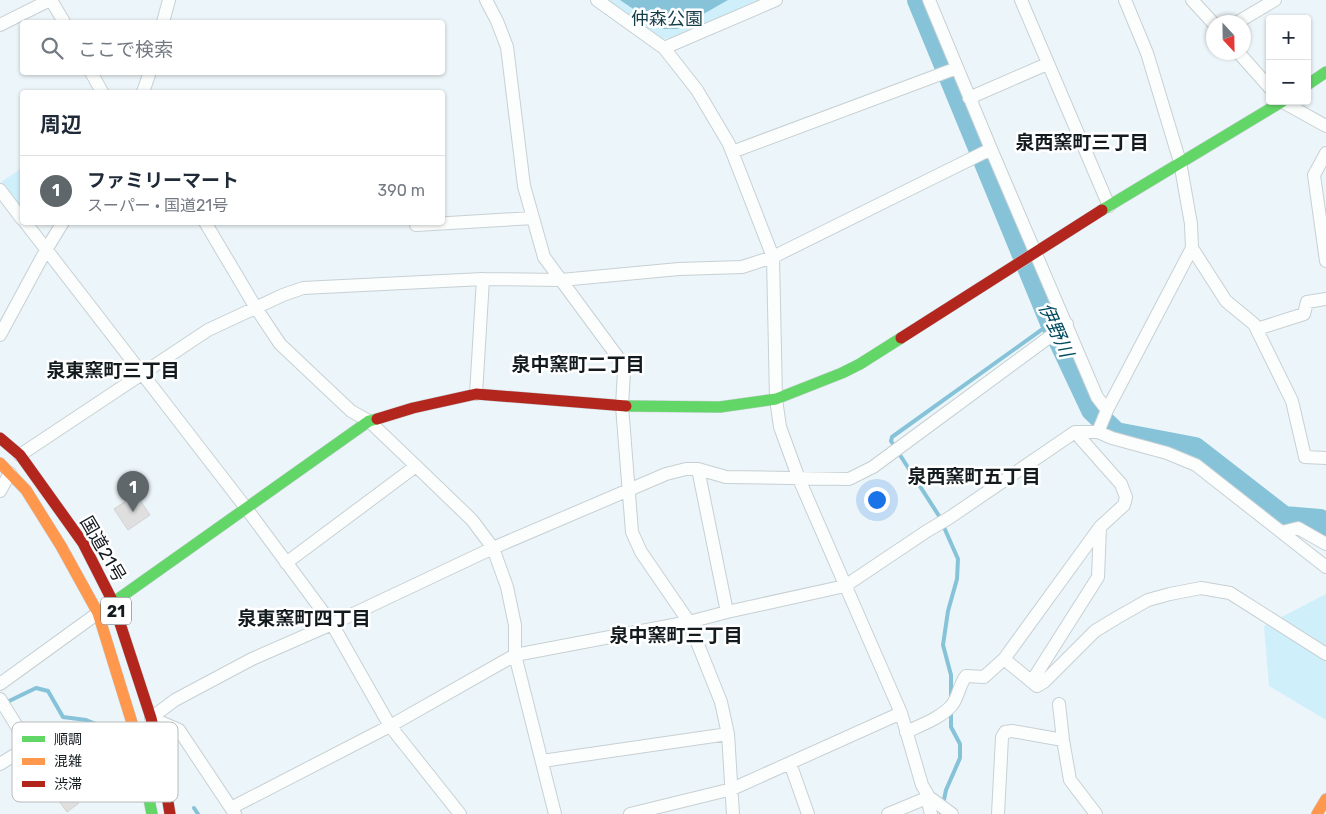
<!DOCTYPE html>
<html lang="ja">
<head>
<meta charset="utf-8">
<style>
	body { margin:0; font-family:Rubik,"Noto Sans JP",sans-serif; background:#f6f6f7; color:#1f2937 }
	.controls { position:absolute; right:15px; top:15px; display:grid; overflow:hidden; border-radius:5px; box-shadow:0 1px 4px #0004 }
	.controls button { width:45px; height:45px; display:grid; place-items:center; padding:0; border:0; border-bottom:1px solid #e0e1e3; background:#fff; color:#1f2937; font:25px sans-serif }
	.compass { position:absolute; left:1206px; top:15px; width:45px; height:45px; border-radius:50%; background:#fff; box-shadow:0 1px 4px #0004; rotate:158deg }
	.you { position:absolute; left:876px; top:499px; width:18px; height:18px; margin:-12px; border:4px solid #fff; border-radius:50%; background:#1a73e8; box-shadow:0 0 0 8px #1a73e833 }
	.badge { display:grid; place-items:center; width:32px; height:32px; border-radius:50%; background:#5f676b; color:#fff; font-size:16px; font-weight:700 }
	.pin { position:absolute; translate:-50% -41px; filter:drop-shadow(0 1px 2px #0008) }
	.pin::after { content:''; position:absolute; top:26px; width:18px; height:15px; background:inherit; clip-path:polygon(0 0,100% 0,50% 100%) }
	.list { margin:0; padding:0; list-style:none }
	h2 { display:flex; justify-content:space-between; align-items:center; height:65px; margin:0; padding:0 20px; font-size:21px }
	h2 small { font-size:16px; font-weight:400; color:#747a83 }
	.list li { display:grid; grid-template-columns:32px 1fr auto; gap:15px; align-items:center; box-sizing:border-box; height:70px; padding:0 20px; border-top:1px solid #e0e1e3 }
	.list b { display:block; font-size:19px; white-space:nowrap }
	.list p { margin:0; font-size:16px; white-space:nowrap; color:#747a83 }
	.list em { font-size:16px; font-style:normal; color:#747a83 }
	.icon { flex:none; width:28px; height:28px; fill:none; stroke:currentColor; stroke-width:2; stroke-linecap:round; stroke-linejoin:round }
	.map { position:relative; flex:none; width:1326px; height:814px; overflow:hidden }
	.search { position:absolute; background:#fff; box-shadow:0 1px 4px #0004; left:20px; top:20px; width:425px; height:55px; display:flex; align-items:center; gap:12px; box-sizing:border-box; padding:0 18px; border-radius:5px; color:#747a83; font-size:19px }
	.panel { position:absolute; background:#fff; box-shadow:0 1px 4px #0004; left:20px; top:90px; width:425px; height:135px; border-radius:5px }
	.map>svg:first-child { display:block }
	.green { fill:#cfeffb }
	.water { fill:#86c3d9 }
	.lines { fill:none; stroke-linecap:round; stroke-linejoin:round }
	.stream { stroke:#86c3d9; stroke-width:4 }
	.river { stroke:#86c3d9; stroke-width:22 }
	.building { fill:#dedfde; stroke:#d2d2d2 }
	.street-casing { stroke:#c7d0d3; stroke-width:14 }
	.fast-casing { stroke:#c7d0d3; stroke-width:12 }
	.slow-casing { stroke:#c7d0d3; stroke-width:12 }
	.jam-casing { stroke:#c7d0d3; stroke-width:12 }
	.street { stroke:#fcfefe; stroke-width:12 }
	.fast { stroke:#63d668; stroke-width:11 }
	.slow { stroke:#ff974d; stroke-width:11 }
	.jam { stroke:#b3261e; stroke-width:11 }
	.labels { text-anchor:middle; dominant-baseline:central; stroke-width:5; stroke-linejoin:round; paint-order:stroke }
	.shield { fill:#fff; stroke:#5a5f62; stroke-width:1 }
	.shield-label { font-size:16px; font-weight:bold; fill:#131b1e }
	.park-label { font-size:18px; fill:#153c49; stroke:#fff }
	.street-label { font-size:18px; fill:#131b1e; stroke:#fff }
	.neighbourhood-label { font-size:19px; font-weight:bold; fill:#131b1e; stroke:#fff }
	.water-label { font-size:19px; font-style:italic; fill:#004c60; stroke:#fff }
	.key { fill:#fff; stroke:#b8bbbc; stroke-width:1 }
	.key-label { font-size:14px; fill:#131b1e }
</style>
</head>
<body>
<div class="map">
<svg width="1326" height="814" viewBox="0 0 1326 814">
	<rect width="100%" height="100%" fill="#ecf5f9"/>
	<path class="green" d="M607,0H767L682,36L663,39Z
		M22,168V211L1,182Z
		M1326,594V720L1269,686L1264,626Z"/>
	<path class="water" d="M620,0H728L677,29H663Z"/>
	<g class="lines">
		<path class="stream" d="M941,519L891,441L892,437L1051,323
			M943,525L958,559L957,579L948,611L943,645L951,675V698
			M5,703L36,688L48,691L63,717L86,720L104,727L125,749
			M194,808L198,814
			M941,814L946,790L960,758V744L951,727V712"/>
		<path class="river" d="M918,0L1051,323L1092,410L1116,433L1195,448L1284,517L1320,520L1326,525"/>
	</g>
	<path class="building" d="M136,494L150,515L128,530L114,509Z
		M99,748L114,759L109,777L94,776L72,794L79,803L67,812L47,785Z"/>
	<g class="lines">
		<g class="street-casing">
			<path id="street" d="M51,0L64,22
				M486,0L497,21L507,47L524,186L544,257L617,356L624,371L622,406L632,532L641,552L689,622L721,702L728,734L733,814
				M597,0L664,48L697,90L729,144L773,257L776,399L780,427L799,479L901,713L922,785L929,797L952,814
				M929,0L991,149L1097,397L1107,410
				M1021,0L1109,206
				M1125,0L1147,53L1180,162L1191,224L1192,248L1226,301L1254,324L1292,401L1305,457L1326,458
				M1192,0L1214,24
				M163,22L169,0
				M1238,22L1275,0
				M0,25L50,0
				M664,48L776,0
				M1238,52L1270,88
				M91,72L102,92
				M143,92L150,72
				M969,98L1047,64
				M1281,101L1326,126
				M732,152L957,68
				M1326,153L1314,175L1326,261
				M0,190L22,219
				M25,222L246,508L332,624L390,726L460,814
				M205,222L256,308L280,344L351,411L369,421L416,466L472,520L493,548L507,587L515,625V655L555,814
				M416,225L533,218
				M1257,329L1304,314L1307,302L1326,299
				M0,335L46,250L63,222
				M476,394L483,279
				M1098,432L1107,410L1192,248
				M20,455L208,330L283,295L303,288L483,279L561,280L679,269L742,267L773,257L991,149
				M698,469L727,612
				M0,491L10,473
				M1282,532L1298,528L1326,544
				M286,563L416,466
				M1004,659L1037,686L1044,682L1095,631L1118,617L1148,600L1170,594L1201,588L1230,593L1326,654
				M1032,681L1098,577L1100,527
				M0,684L98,613
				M0,699L29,746
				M1059,704L1063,740L1070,780L1096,814
				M906,732C921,725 941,718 952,705C958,698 959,685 966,676L984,677L1004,659L1100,527L1124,505L1126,497L1121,484L1075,432
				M542,761L728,734
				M790,763L808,814
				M0,764L53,731
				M929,797V806L931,814
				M231,808L390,726L515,655L689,622L727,612L845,586L927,531L949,518L1075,432H1098L1112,438L1167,453L1196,465L1326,567
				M235,814L179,730L151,718L175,700L252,659L332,624L493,548L666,474L686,469H698L726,477L849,479L873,467L1067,324
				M630,814L732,789L901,713
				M888,814L929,797
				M998,814L1002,737L1005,732L1012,731L1063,740"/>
		</g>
		<g class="fast-casing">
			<path id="fast" d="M1307,85L1326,72
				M1102,210L1283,101
				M626,406L720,407L776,399L842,373L860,364L901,338
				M104,609L369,421L377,419
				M137,739L152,814"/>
		</g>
		<g class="slow-casing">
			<path id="slow" d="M0,463L26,490L61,546L98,613L137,739
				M1317,814L1326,799"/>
		</g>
		<g class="jam-casing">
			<path id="jam" d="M901,338L1102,210
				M377,419L413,408L476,394L626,406
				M0,438L20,455L83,543L113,602L151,718L161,760L170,814"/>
		</g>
		<use href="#street" class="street"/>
		<use href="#fast" class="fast"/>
		<use href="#slow" class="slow"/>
		<use href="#jam" class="jam"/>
	</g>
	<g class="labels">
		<rect class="shield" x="101" y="597.5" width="30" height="27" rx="4"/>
		<g class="shield-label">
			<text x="116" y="611">21</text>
		</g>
		<g class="park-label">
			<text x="667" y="19">仲森公園</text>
		</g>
		<g class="street-label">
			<text transform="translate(103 549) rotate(60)">国道21号</text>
		</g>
		<g class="neighbourhood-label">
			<text x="1082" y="142">泉西窯町三丁目</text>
			<text x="578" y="364">泉中窯町二丁目</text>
			<text x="113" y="370">泉東窯町三丁目</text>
			<text x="974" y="476">泉西窯町五丁目</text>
			<text x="304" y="618">泉東窯町四丁目</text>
			<text x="676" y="635">泉中窯町三丁目</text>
		</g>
		<g class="water-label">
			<text transform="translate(1056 330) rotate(66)">伊野川</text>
		</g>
	</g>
	<rect x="12" y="722" width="166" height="80" rx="8" class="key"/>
	<rect x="22" y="736" width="23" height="6" fill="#63d668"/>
	<rect x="22" y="758" width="23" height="7" fill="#ff974d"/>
	<rect x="22" y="781" width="23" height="6" fill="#b3261e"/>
	<g class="key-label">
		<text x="54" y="744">順調</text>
		<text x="54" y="766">混雑</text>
		<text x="54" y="789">渋滞</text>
	</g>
</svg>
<div class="controls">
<button>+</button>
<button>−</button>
</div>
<svg class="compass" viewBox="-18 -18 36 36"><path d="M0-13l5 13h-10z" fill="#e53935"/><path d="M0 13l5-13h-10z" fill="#747a83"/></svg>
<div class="you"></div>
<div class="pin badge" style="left:133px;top:512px">1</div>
<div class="search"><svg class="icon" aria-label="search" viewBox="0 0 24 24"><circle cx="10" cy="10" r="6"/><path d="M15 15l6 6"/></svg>ここで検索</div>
<section class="panel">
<h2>周辺<small></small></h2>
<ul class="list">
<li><span class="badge">1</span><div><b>ファミリーマート</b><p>スーパー · 国道21号</p></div><em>390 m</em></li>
</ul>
</section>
</div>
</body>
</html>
